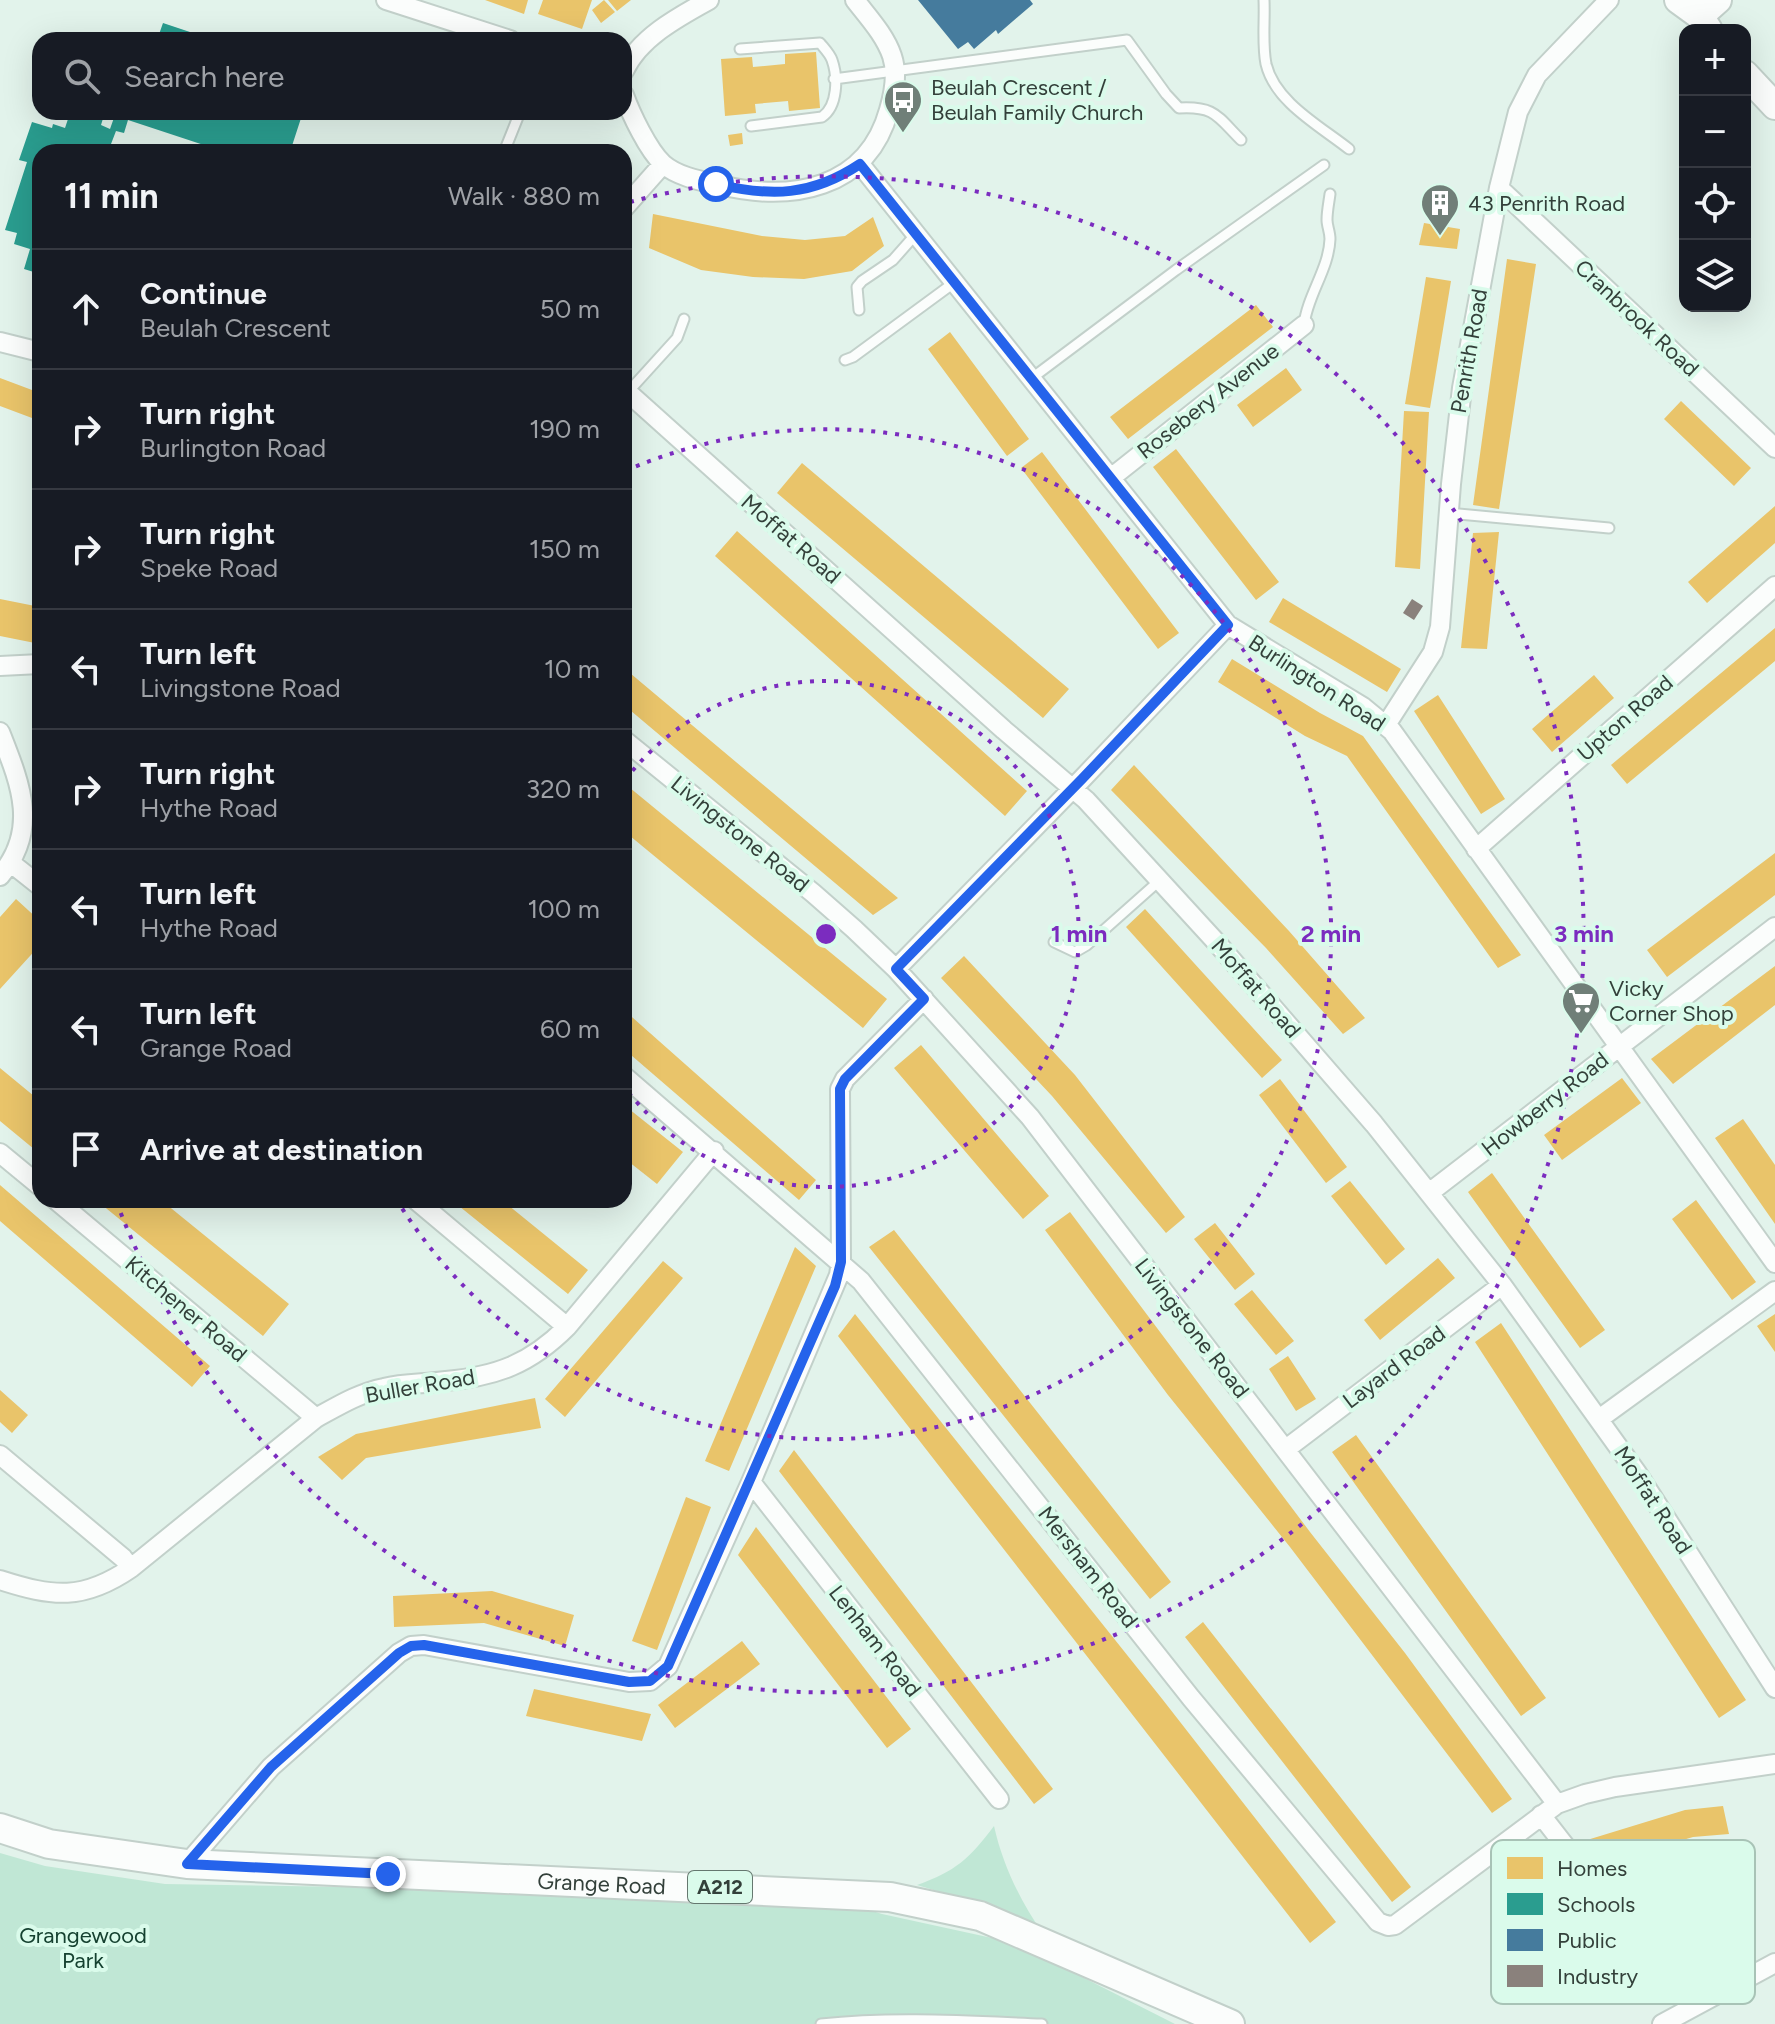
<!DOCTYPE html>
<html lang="en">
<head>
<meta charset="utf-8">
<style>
	body { margin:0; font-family:Figtree,sans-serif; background:#20242c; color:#f1f3f6 }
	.controls { position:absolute; right:24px; top:24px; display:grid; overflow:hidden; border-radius:16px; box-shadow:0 8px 32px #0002 }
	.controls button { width:72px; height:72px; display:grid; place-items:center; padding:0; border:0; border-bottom:2px solid #363941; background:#171b24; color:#f1f3f6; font:40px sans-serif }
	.stop { position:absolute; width:24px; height:24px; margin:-18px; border:6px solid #2563eb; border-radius:50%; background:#fff }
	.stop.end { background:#2563eb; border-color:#fff; box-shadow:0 2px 8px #0008 }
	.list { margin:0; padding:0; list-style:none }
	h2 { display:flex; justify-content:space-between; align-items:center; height:104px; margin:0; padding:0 32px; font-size:34px }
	h2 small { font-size:26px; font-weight:400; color:#9ea1a6 }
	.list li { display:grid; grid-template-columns:52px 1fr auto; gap:24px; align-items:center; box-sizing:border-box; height:120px; padding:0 32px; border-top:2px solid #363941 }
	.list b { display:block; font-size:30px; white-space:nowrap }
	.list p { margin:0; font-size:26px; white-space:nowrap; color:#9ea1a6 }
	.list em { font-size:26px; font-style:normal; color:#9ea1a6 }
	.icon { flex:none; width:44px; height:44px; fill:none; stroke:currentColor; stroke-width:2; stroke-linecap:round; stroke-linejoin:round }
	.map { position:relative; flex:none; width:1775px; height:2024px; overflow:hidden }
	.search { position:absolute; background:#171b24; box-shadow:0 8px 32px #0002; left:32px; top:32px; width:600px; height:88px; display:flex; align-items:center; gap:20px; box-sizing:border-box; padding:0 28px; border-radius:24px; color:#9ea1a6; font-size:30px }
	.panel { position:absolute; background:#171b24; box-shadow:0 8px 32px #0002; left:32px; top:144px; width:600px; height:1064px; border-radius:24px }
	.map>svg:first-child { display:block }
	.green { fill:#c0e7d5 }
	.homes { fill:#e9c46a }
	.schools { fill:#2a9d8f }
	.public { fill:#457b9d }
	.industry { fill:#8a817c }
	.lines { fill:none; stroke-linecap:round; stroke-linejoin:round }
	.lane-casing { stroke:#c2d0ca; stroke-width:13 }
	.street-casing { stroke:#c2d0ca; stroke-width:22 }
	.secondary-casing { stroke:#c2d0ca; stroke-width:30 }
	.primary-casing { stroke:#c2d0ca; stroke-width:32 }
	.lane { stroke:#fbfdfc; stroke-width:9 }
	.street { stroke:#fbfdfc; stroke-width:18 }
	.secondary { stroke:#fbfdfc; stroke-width:26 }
	.primary { stroke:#fbfdfc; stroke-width:28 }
	.route { stroke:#2563eb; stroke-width:10 }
	.ring { fill:none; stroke:#7b2cbf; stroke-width:4; stroke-dasharray:4 8 }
	.labels { text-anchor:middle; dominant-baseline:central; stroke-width:8; stroke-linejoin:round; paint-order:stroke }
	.shield { fill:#dafbeb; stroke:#65786f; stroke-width:2 }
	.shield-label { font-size:20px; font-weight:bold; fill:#33403a }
	.poi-label { font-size:22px; fill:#33403a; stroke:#dafbeb; text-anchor:start }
	.street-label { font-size:22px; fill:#33403a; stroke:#dafbeb }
	.park-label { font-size:22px; fill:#154130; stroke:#dafbeb }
	.key { fill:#dafbeb; stroke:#a8c3b6; stroke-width:2 }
	.key-label { font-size:22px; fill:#33403a }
	.centre { fill:#7b2cbf; stroke:#dafbeb; stroke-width:4 }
	.ring-label { font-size:24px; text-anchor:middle; font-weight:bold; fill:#7b2cbf; stroke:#dafbeb; stroke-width:8; stroke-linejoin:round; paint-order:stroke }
</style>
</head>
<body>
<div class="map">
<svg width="1775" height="2024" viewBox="0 0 1775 2024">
	<rect width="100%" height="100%" fill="#e2f3eb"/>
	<path class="green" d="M994,1826C1003,1866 1020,1900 1043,1934L983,1905L917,1885C956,1871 969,1859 994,1826Z
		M0,1853L45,1866L165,1884L798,1894L848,1903L882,1914L1015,1943L1175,2024H0Z"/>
	<path class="homes" d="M485,0H528L524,14Z
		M543,0H592L582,29L538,14Z
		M604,0L615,12L601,23L592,10Z
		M608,0H631L617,11Z
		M816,52L820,108L789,111L788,101L755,104L756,113L725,116L721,59L752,57L753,67L785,64V54Z
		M742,133L743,144L730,146L728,135Z
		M653,214L762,236L805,240L845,236L873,217L884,246L852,271L804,279L753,277L701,270L649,248Z
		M1424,223L1460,229L1457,249L1419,245Z
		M1507,259L1536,264L1499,509L1473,505Z
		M1426,277L1451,281L1430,408L1405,404Z
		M1256,305L1273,327L1128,439L1110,417Z
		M950,332L1029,439L1007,456L928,349Z
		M1286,368L1302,390L1253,427L1237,405Z
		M0,378L40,393V421L0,406Z
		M1681,401L1751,468L1734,486L1664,419Z
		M1404,411L1429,412L1420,569L1395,567Z
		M1176,449L1279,582L1256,600L1153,467Z
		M1042,452L1179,633L1158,649L1021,468Z
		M802,463L1069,689L1043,718L777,493Z
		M1775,506V543L1707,603L1688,582Z
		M737,531L1027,791L1005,816L715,556Z
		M1499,532L1487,649L1461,648L1473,533Z
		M1283,598L1401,669L1387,692L1269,622Z
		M0,599L40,607V644L0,636Z
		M1775,628V661L1627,784L1611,765Z
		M1232,659L1320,713L1363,736L1521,955L1498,968L1347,756L1305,736L1218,682Z
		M624,668L898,898L873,915L624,705Z
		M1594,675L1614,698L1552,752L1532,729Z
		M1438,695L1505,799L1481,814L1414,711Z
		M1134,765L1289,931L1365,1018L1343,1034L1266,948L1111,790Z
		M624,783L887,999L863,1028L624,831Z
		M1775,853V895L1667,977L1647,950Z
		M16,899L40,921V945L0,989V917Z
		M1145,909L1282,1060L1262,1078L1126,927Z
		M964,956L1075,1075L1185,1217L1166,1233L1052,1096L941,978Z
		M1775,966V1005L1673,1084L1651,1059Z
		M624,1010L816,1180L799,1200L624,1049Z
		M921,1045L1049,1196L1023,1219L894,1068Z
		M0,1068L40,1101V1154L0,1121Z
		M1622,1078L1641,1103L1562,1160L1544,1135Z
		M1280,1079L1347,1167L1326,1183L1259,1095Z
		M624,1105L683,1152L657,1184L624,1158Z
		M1743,1119L1775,1165V1224L1715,1138Z
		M1492,1173L1605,1330L1580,1348L1468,1192Z
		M1350,1181L1405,1249L1386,1265L1331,1196Z
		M0,1185L210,1366L192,1387L0,1221Z
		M96,1200H161L289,1304L263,1336Z
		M456,1200H502L588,1270L568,1294L454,1202Z
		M1696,1200L1756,1282L1732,1300L1672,1219Z
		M1070,1212L1310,1532L1405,1653L1512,1799L1492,1813L1290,1547L1168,1395L1045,1230Z
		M1215,1223L1255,1274L1235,1290L1194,1239Z
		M894,1230L1171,1582L1150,1599L869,1247Z
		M795,1247L816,1266L729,1471L705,1461Z
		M1438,1258L1455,1278L1380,1340L1364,1320Z
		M663,1261L683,1278L565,1417L545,1399Z
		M1252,1290L1294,1341L1276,1355L1234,1304Z
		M855,1314L1163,1700L1336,1922L1310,1943L838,1336Z
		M1775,1314V1352L1757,1326Z
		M1501,1323L1746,1700L1719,1718L1475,1342Z
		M1288,1356L1316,1399L1296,1411L1269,1369Z
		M0,1390L28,1415L12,1433L0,1422Z
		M535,1398L541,1428L366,1458L342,1480L318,1457L356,1434Z
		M1356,1435L1546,1698L1521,1716L1332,1452Z
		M794,1450L1053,1789L1034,1804L779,1471Z
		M686,1497L711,1507L657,1650L632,1641Z
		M756,1527L911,1729L887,1748L738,1555Z
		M492,1591L574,1615L565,1646L484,1623L394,1627L393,1596Z
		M1203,1622L1411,1887L1392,1902L1185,1637Z
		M742,1641L760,1664L675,1728L658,1705Z
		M534,1689L651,1714L642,1741L526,1716Z
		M1723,1806L1729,1834L1693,1837L1595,1866L1587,1840L1685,1810Z"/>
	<path class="schools" d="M163,23L199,35L197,40H157Z
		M59,112H105L101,125L110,129L116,112H303L290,152H225L128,120L124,133L116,131L111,144L131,152H40V279L35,277L37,273L24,269L30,249L14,244L17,233L5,230L27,162L19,160L32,122L52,128L53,124L65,128L69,116Z"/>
	<path class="public" d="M918,0H1030L1033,4L998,34L996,30L974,49L968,42L958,49Z"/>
	<path class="industry" d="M1412,599L1423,606L1414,620L1403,613Z"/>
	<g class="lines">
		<g class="lane-casing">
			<path id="lane" d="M1264,0C1265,20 1262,44 1266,64C1275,102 1320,126 1349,149
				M740,49L820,43C824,48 830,54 832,60C838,77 838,106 822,117L751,126
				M834,79L1127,40L1166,94L1179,108C1215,106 1217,116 1241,140
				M504,152L520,112
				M859,310L857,287L862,281L893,260L916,234
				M1304,325C1307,296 1329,269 1330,239C1330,232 1327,226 1327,220C1327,211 1329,202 1330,194
				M845,360L853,357L955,282
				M1032,378L1176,270L1324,165
				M628,392L677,338L684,319
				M1448,513L1609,528
				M1054,942L1075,952L1087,945L1159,881
				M1569,1949L1615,1910
				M821,2024C894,2016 968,2021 1042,2024"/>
		</g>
		<g class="street-casing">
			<path id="street" d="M386,0L510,40
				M624,71C639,38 678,17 709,0
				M624,95C631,114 648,150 663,164C678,177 702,181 720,185C791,202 867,190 889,110C894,93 898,74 892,56C885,35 868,17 855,0
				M860,164L1228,625L1363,707L1392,731L1775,1263
				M1499,188L1775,448
				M624,208L663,164
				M0,342L40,352
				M624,389L1004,730L1086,800L1217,943L1374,1124L1502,1285L1637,1473L1775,1688
				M1112,477L1304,325
				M0,666L40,664
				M1386,725L1433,652L1440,627L1451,484L1462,388L1499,188L1518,112L1537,75L1609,0
				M0,732C20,783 40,829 0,876
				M624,740L813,893L854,929L896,969L1030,1117L1557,1804
				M1476,849L1775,586
				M11,863L40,886
				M896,969L1082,779L1228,625
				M624,1076L861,1281L1191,1698L1378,1922L1388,1926L1395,1925L1557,1804L1585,1794L1615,1787L1775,1764
				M0,1153L40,1186
				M1429,1193L1775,927
				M56,1200L316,1418
				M416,1200L567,1327
				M1599,1419L1775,1291
				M1286,1449L1502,1285
				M0,1455L123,1558L131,1568
				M751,1482L999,1799
				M0,1580C53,1597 83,1601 131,1568L316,1418C338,1406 359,1393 384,1388C404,1383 425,1384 446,1381C497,1376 530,1364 567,1327L714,1151
				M1541,1815L1615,1910
				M187,1864L271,1767L399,1653L411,1646L424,1645L629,1682L650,1681L668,1666L751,1482L839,1275L841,1262L840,1089L845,1079L924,999
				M1662,2024L1775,1963"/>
		</g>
		<g class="secondary-casing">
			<path id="secondary" d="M1678,0L1700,16L1709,30
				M1700,16L1718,0
				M1745,74L1775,106"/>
		</g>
		<g class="primary-casing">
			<g id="primary">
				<path id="s1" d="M0,1828L49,1844L187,1864L890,1897L980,1916L1230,2024"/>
			</g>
		</g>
		<use href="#lane" class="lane"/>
		<use href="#street" class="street"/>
		<use href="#secondary" class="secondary"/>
		<use href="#primary" class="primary"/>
	</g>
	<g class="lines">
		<path class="route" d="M388,1874L187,1864L271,1767L399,1653L411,1646L424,1645L629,1682L650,1681L668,1666L835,1286L841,1262L840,1089L845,1079L924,999L896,969L1082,779L1228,625L860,164C812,196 771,197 716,184"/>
	</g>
	<g class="ring">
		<path d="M625 780A253 253 0 1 1 625 1088"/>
		<path d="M625 471A505 505 0 1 1 398 1202"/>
		<path d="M630 202A758 758 0 1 1 118 1206"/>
	</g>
	<defs>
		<g id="bus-pin" transform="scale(2)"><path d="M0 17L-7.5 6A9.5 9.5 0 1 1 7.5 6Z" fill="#707f78" stroke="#dafbeb"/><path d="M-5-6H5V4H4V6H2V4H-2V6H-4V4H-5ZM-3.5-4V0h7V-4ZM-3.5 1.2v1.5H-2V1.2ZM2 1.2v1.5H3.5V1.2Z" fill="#fff"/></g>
		<g id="building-pin" transform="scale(2)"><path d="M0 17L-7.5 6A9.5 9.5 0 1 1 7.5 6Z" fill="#707f78" stroke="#dafbeb"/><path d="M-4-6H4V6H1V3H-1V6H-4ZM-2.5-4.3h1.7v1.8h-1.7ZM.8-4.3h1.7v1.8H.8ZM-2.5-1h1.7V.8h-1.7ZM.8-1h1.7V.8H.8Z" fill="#fff"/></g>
		<g id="supermarket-pin" transform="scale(2)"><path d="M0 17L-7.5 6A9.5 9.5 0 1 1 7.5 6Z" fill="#707f78" stroke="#dafbeb"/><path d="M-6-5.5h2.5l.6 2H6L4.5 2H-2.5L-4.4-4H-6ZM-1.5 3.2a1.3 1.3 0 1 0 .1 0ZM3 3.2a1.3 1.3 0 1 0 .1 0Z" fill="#fff"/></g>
	</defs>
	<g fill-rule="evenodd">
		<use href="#bus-pin" x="903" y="100"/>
		<use href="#building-pin" x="1440" y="203"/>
		<use href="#supermarket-pin" x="1581" y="1001"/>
	</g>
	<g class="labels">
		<rect class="shield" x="688" y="1871" width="64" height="32" rx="6"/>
		<g class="shield-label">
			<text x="720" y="1887">A212</text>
		</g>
		<g class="poi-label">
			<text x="931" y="87">Beulah Crescent /<tspan x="931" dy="25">Beulah Family Church</tspan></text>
			<text x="1468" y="203">43 Penrith Road</text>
			<text x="1609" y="988">Vicky<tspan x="1609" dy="25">Corner Shop</tspan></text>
		</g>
		<g class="street-label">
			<text transform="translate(1637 318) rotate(43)">Cranbrook Road</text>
			<text transform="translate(1469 351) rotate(-80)">Penrith Road</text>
			<text transform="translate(1208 401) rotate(-38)">Rosebery Avenue</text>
			<text transform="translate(791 539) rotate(41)">Moffat Road</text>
			<text transform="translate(1317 683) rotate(33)">Burlington Road</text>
			<text transform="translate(1625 718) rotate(-41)">Upton Road</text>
			<text transform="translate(740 834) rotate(39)">Livingstone Road</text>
			<text transform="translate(1256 988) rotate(49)">Moffat Road</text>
			<text transform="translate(1545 1104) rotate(-38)">Howberry Road</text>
			<text transform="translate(186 1309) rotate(40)">Kitchener Road</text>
			<text transform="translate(1192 1328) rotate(52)">Livingstone Road</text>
			<text transform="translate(1394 1367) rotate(-37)">Layard Road</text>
			<text transform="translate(420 1386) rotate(-10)">Buller Road</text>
			<text transform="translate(1653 1500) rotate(57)">Moffat Road</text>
			<text transform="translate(1088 1567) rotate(52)">Mersham Road</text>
			<text transform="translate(875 1641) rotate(52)">Lenham Road</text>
			<text stroke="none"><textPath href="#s1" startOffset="606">Grange Road</textPath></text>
		</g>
		<g class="park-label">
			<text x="83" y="1935">Grangewood<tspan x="83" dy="25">Park</tspan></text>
		</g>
	</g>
	<rect x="1491" y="1840" width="264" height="164" rx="12" class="key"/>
	<rect x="1507" y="1857" width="36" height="22" fill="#e9c46a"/>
	<rect x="1507" y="1893" width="36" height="22" fill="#2a9d8f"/>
	<rect x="1507" y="1929" width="36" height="22" fill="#457b9d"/>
	<rect x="1507" y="1965" width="36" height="22" fill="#8a817c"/>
	<g class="key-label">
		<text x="1557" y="1876">Homes</text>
		<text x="1557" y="1912">Schools</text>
		<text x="1557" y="1948">Public</text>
		<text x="1557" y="1984">Industry</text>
	</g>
	<circle cx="826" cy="934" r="12" class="centre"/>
	<g class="ring-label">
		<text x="1079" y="942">1 min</text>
		<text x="1331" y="942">2 min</text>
		<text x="1584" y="942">3 min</text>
	</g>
</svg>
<div class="controls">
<button>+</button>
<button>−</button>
<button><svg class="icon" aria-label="locate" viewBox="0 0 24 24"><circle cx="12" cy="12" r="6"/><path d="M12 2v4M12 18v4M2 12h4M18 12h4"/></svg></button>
<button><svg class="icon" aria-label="layers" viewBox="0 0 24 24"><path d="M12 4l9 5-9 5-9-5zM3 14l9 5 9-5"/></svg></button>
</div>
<div class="stop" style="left:716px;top:184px"></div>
<div class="stop end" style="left:388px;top:1874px"></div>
<div class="search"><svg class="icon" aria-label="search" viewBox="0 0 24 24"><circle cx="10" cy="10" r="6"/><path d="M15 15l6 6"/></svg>Search here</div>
<section class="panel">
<h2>11 min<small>Walk · 880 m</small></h2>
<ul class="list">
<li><svg class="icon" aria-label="ahead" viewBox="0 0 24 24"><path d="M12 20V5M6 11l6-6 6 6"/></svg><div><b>Continue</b><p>Beulah Crescent</p></div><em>50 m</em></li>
<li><svg class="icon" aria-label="right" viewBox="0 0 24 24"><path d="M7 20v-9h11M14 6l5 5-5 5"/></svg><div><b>Turn right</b><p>Burlington Road</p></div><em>190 m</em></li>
<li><svg class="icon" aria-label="right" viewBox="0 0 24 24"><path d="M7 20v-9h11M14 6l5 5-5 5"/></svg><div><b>Turn right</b><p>Speke Road</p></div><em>150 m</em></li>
<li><svg class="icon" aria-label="left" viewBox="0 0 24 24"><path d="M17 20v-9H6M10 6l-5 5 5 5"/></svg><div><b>Turn left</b><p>Livingstone Road</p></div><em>10 m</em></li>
<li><svg class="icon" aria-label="right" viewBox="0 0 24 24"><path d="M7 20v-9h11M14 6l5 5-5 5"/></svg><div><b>Turn right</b><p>Hythe Road</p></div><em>320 m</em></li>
<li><svg class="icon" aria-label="left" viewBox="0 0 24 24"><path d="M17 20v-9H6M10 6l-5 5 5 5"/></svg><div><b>Turn left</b><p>Hythe Road</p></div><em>100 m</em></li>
<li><svg class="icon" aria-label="left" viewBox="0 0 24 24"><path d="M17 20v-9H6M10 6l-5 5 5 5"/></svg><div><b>Turn left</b><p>Grange Road</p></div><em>60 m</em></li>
<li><svg class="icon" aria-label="arrive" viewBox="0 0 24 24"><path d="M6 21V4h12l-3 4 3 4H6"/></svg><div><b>Arrive at destination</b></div></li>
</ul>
</section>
</div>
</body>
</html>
